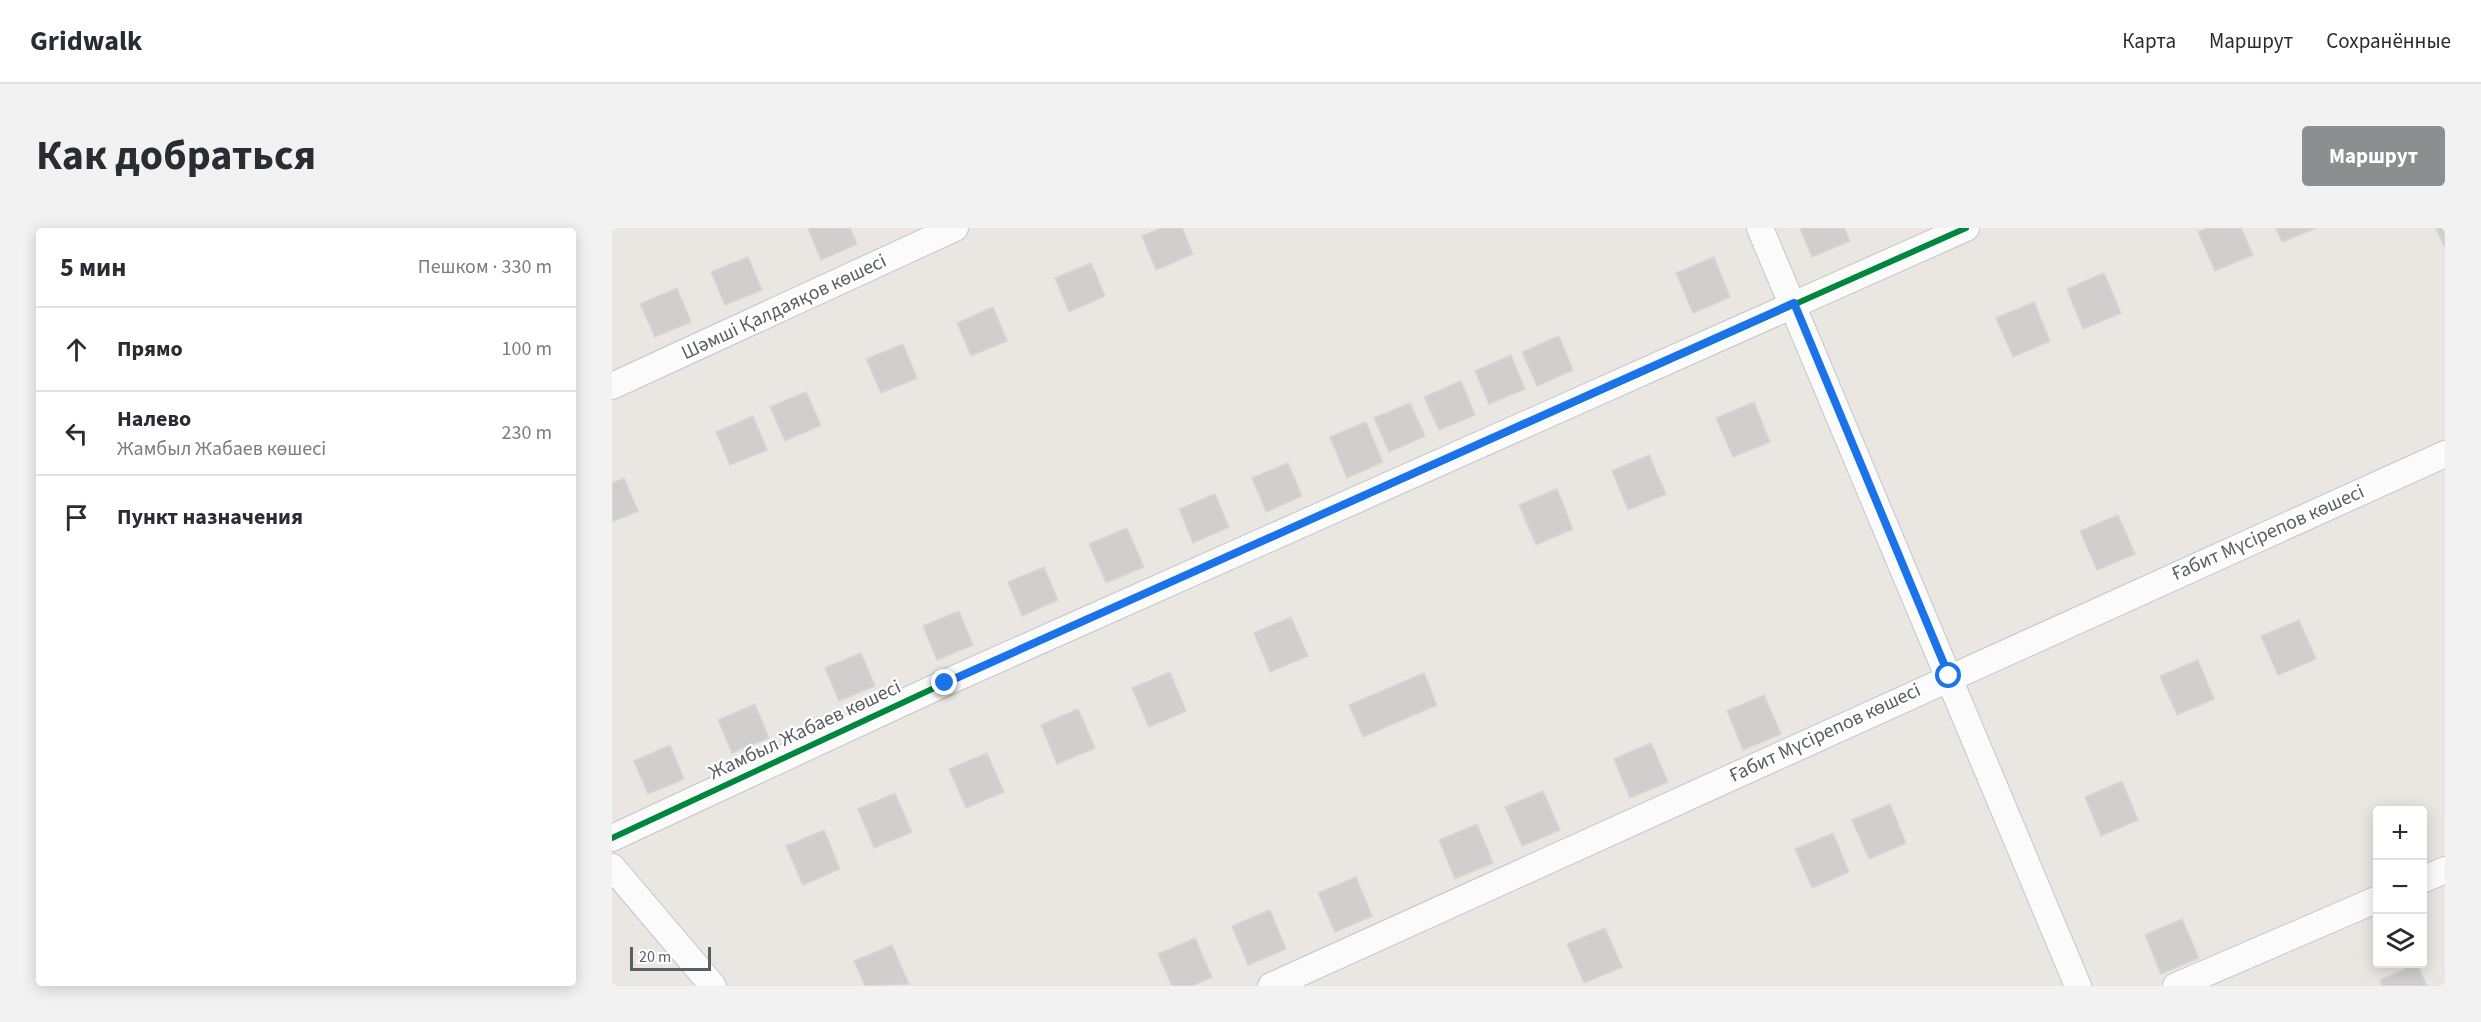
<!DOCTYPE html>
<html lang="ru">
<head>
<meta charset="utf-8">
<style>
	body { margin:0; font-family:"Source Sans 3",sans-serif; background:#f2f2f3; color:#2b2b33 }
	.controls { position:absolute; right:18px; bottom:18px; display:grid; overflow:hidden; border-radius:6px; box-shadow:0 3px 15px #0003 }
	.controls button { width:54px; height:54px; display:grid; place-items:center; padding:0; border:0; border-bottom:2px solid #e1e1e2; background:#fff; color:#2b2b33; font:30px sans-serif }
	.scale { position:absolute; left:18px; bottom:15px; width:81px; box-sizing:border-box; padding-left:6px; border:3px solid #595e62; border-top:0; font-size:16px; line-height:21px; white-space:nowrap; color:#595e62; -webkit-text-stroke:4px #fff; paint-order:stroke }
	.stop { position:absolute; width:18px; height:18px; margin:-14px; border:4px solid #1a73e8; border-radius:50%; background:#fff }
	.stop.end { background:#1a73e8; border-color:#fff; box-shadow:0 2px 6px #0008 }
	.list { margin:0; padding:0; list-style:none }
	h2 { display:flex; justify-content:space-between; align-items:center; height:78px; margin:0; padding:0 24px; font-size:26px }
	h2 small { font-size:20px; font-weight:400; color:#7c7c81 }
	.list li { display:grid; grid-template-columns:39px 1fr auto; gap:18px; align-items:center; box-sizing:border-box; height:84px; padding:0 24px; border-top:2px solid #e1e1e2 }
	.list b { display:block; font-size:22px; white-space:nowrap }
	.list p { margin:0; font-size:20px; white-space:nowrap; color:#7c7c81 }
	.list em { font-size:20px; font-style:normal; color:#7c7c81 }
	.icon { flex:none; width:33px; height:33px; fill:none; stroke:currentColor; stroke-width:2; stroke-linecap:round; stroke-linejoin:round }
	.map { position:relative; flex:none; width:1833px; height:758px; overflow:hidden; border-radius:6px }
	header { display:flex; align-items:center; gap:36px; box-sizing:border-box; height:84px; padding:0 30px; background:#fff; border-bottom:2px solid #e1e1e2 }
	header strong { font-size:28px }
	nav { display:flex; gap:33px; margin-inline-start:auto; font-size:21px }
	.intro { display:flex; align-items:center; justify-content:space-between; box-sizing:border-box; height:144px; padding:0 36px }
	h1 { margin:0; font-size:42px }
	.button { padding:15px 27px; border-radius:6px; background:#8c8e8f; color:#fff; font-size:21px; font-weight:700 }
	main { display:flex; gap:36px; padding:0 36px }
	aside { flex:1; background:#fff; border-radius:6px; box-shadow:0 3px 15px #0003 }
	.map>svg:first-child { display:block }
	.building { fill:#d1cfcd; stroke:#dad6d2; stroke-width:1.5 }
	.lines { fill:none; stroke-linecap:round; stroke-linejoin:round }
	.minor-casing { stroke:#c5c5c4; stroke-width:28 }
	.minor { stroke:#fcfbfb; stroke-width:26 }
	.cycleway-casing { stroke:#fff; stroke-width:10 }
	.cycleway { stroke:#00873e; stroke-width:6 }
	.route { stroke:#1a73e8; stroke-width:8 }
	.labels { text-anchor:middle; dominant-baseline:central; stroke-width:4.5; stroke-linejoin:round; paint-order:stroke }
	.street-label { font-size:20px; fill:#595e62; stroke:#fff }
</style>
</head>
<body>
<header>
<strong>Gridwalk</strong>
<nav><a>Карта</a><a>Маршрут</a><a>Сохранённые</a></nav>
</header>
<div class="intro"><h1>Как добраться</h1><a class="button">Маршрут</a></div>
<main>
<aside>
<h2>5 мин<small>Пешком · 330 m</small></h2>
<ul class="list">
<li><svg class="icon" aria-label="ahead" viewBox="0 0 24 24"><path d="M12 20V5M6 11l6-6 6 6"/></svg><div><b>Прямо</b></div><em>100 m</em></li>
<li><svg class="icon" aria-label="left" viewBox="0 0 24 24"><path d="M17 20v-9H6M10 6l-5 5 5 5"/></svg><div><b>Налево</b><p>Жамбыл Жабаев көшесі</p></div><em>230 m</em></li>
<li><svg class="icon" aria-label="arrive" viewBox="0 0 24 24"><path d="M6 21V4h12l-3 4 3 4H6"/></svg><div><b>Пункт назначения</b></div></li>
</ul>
</aside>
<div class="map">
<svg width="1833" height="758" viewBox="0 0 1833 758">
	<rect width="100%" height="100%" fill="#eae7e3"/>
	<path class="building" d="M196,0H238L245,16L209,32Z
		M549,0H570L581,26L544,42L530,8Z
		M1188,0H1232L1238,13L1200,29Z
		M1595,0H1629L1641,27L1603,43L1586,4Z
		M1664,0H1704L1670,14Z
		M1824,0H1833V18H1832Z
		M136,29L150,62L113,77L99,44Z
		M1102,29L1118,69L1081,85L1064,45Z
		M479,35L493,68L457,84L443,50Z
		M1492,45L1509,85L1471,101L1455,61Z
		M65,60L79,94L43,109L28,76Z
		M1422,74L1438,113L1401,129L1384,90Z
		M381,79L395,113L359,128L345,95Z
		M947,108L961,142L925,158L910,124Z
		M291,116L305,150L269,165L254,131Z
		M899,127L913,161L877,176L863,143Z
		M849,153L863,187L827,202L812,169Z
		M194,164L209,197L173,213L158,179Z
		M1142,174L1158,214L1121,229L1104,190Z
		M798,175L813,208L777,224L762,190Z
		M141,188L155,222L118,237L104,204Z
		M754,194L771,234L735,250L718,209Z
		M1037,227L1054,266L1016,282L1000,243Z
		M676,235L690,268L654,284L640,250Z
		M12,250L26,283L0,294V255Z
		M945,261L961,301L924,317L907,277Z
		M603,266L617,299L581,315L567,281Z
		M1506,287L1523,326L1485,342L1468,303Z
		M515,300L532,339L494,355L477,316Z
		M432,339L446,372L410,388L396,354Z
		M347,383L361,417L325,432L311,398Z
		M679,389L696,428L658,444L642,405Z
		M1687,392L1704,431L1666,447L1649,408Z
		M249,425L263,458L227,473L213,440Z
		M1586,432L1602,471L1565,487L1548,448Z
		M558,444L574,483L537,499L520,460Z
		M812,445L825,477L751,509L737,477Z
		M1152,467L1169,506L1131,522L1115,483Z
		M143,476L157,510L120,525L106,492Z
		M466,481L483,520L445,536L429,497Z
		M1039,515L1056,554L1018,570L1002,531Z
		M58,517L72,551L36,566L22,533Z
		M375,525L392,564L354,580L337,541Z
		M1510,553L1526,592L1489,608L1473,569Z
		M931,563L948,602L910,618L893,579Z
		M283,565L300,604L262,620L246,581Z
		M1278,576L1294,615L1257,631L1240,592Z
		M865,596L881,635L843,651L827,612Z
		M212,602L228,641L191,657L174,618Z
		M1221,605L1237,644L1200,660L1183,621Z
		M744,649L760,688L723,704L706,665Z
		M658,682L674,721L636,737L620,698Z
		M1570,691L1587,730L1549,746L1533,707Z
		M993,700L1010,739L972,755L955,716Z
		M583,710L600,749L580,758H560L546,726Z
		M280,717L297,756L253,758L242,733Z
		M1805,736L1815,758H1770L1768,752Z"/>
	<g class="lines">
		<g class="minor-casing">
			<path id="minor" d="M1148,0L1466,758
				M0,158L343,0
				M0,610L333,455L1354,0
				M0,639L101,758
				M1810,652L1833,642
				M659,758L1833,226
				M1564,758L1766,671"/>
		</g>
		<use href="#minor" class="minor"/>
		<g class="cycleway-casing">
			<path id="cycleway" d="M0,610L333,455L1354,0"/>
		</g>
		<use href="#cycleway" class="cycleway"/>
	</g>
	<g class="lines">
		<path class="route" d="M333,455L1182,75L1337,448"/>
	</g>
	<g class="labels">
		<g class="street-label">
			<text transform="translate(172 79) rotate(-25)">Шәмші Қалдаяқов көшесі</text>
			<text transform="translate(1656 305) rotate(-24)">Ғабит Мүсірепов көшесі</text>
			<text transform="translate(193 502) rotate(-25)">Жамбыл Жабаев көшесі</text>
			<text transform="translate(1213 505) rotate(-25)">Ғабит Мүсірепов көшесі</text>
		</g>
	</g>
</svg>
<div class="controls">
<button>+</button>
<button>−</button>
<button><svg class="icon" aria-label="layers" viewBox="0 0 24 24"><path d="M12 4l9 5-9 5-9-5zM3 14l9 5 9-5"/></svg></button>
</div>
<div class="scale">20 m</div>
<div class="stop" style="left:1337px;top:448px"></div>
<div class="stop end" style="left:333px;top:455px"></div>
</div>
</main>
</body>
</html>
